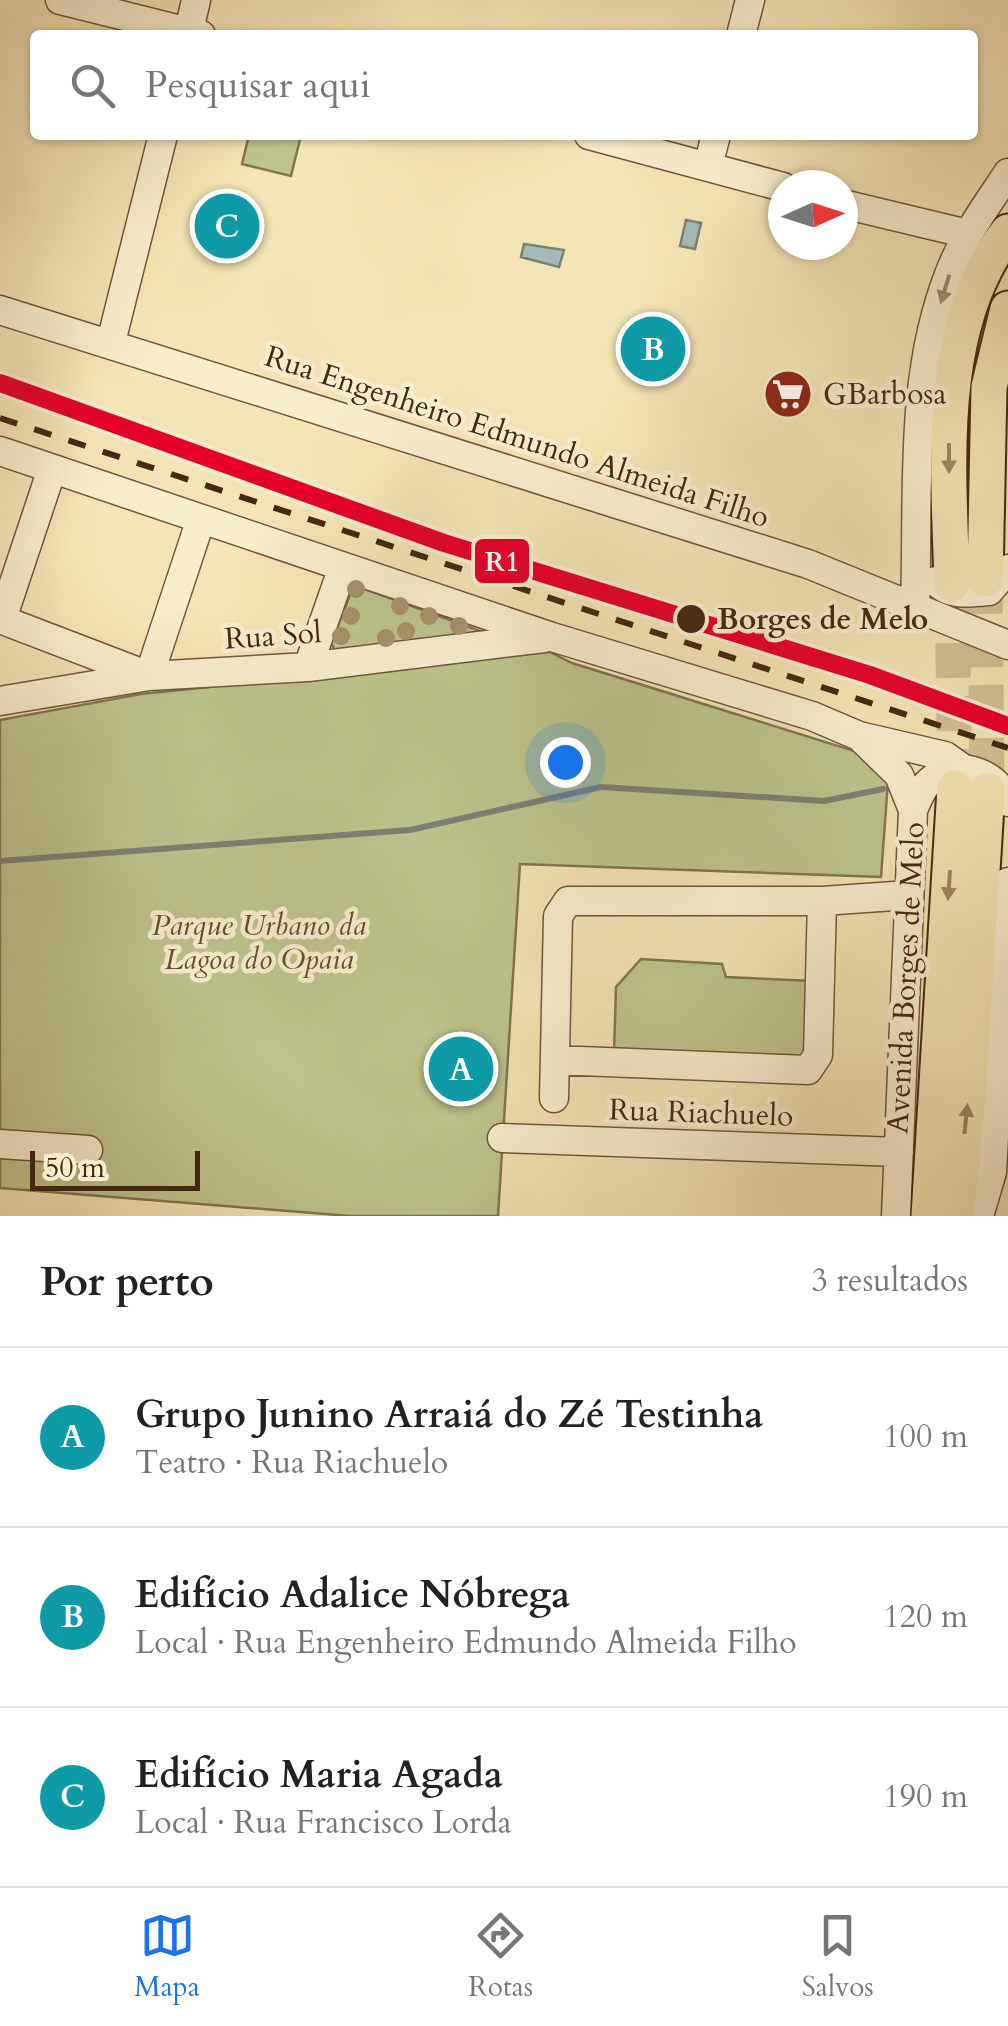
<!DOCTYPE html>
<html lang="pt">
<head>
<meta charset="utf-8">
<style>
	body { margin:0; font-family:Cardo,serif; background:#f2f2f2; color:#222 }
	.compass { position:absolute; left:768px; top:170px; width:90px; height:90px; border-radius:50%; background:#fff; box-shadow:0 2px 8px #0004; rotate:87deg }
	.scale { position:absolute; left:30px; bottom:25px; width:170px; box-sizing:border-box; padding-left:10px; border:5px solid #452813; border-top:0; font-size:28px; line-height:35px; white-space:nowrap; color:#452813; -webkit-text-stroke:8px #f7eece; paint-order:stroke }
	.you { position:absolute; left:565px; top:762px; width:35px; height:35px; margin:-25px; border:8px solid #fff; border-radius:50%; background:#1a73e8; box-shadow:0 0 0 15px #1a73e833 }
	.badge { display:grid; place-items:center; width:65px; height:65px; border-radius:50%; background:#1a73e8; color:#fff; font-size:32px; font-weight:700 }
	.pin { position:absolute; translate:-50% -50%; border:5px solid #fff; box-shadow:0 2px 10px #0006 }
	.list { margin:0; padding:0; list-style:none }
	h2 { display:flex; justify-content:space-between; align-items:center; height:130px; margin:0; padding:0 40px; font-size:42px }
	h2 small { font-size:32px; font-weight:400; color:#767676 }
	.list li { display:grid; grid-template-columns:65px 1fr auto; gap:30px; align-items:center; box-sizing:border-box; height:180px; padding:0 40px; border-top:2px solid #e0e0e0 }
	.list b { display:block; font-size:38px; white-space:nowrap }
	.list p { margin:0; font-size:32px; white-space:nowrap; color:#767676 }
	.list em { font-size:32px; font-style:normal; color:#767676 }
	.icon { flex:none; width:55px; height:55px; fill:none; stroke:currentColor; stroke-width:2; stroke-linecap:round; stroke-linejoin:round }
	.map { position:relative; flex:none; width:1008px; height:1216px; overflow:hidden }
	.search { position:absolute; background:#fff; box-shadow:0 2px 8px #0004; left:30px; right:30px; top:30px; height:110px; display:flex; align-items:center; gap:25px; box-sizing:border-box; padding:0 35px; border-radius:10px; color:#767676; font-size:38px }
	.sheet { height:670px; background:#fff }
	nav { display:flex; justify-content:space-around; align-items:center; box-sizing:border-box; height:140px; border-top:2px solid #e0e0e0; background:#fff; font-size:28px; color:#767676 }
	nav a { display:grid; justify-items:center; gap:5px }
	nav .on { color:#1a73e8 }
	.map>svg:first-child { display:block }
	.green { fill:#bdc48b; stroke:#81764f; stroke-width:2.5 }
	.water { fill:#a1bcb8; stroke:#7c8176; stroke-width:2.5 }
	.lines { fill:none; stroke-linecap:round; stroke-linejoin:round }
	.stream { stroke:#7c8176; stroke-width:6 }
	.major-tunnel { stroke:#d0bf93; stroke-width:35; stroke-dasharray:35 18; stroke-linecap:butt }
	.minor-casing { stroke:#70573b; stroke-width:31 }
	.major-casing { stroke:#452813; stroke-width:39 }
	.minor { stroke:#f7eece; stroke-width:28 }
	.major { stroke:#f3e5b3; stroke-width:35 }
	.rail { stroke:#452813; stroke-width:6; stroke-dasharray:18 18; stroke-linecap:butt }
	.rail-1-casing { stroke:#f7eece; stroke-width:25 }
	.rail-1 { stroke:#e4002b; stroke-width:18 }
	.tree { fill:#a4926c }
	.oneway { fill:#9e8b70 }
	.oneway2 { fill:#9c8663 }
	.stop-dot { fill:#452813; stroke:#f7eece; stroke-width:4 }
	.labels { text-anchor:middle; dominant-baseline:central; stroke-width:9; stroke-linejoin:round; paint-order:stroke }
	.poi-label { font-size:30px; fill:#452813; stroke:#f7eece; text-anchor:start }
	.street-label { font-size:30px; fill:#452813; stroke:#f7eece }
	.stop-label { font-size:30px; font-weight:bold; fill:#452813; stroke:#f7eece; text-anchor:start }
	.park-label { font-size:30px; font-style:italic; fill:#634f31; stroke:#f7eece }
	.line-badge { stroke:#f7eece; stroke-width:4 }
	.badge-label { font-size:28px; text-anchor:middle; font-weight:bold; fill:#fff }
</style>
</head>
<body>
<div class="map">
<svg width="1008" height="1216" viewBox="0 0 1008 1216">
	<rect width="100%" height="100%" fill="#f3e5b3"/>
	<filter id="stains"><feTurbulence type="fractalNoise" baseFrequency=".002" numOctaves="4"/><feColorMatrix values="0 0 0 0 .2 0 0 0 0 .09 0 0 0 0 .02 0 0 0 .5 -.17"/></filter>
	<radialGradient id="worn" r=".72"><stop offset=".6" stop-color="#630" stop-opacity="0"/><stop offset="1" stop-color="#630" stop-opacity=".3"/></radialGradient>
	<path class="green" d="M249,135H301L291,176L242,164Z
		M354,585L480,631L481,634L335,650L331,643Z
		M550,652L572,663L864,754L888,781L881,877L520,864L498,1216H350L0,1188V720L141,694Z
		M641,959L722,964L726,977L812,981L810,1061L614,1052L616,987Z"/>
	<path class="water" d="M686,220L701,223L695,249L680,246Z
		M524,244L564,250L559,267L521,257Z"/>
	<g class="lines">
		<path class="stream" d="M0,861L410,830L601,787L824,801L883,789"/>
		<path class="major-tunnel" d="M985,579L987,790
			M952,590L955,788"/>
		<g class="minor-casing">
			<path id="minor" d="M60,0L201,35
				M188,35L196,0
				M741,35L750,0
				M589,135L783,187
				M708,166L716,135
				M843,204L968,234
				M0,310L808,564L1008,645
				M111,342L163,135
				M0,451L552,637L812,716L859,736L945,756L962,768
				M936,581C949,596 971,593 989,591L1008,569
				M915,606C919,496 908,377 950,272C964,236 987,205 1008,173
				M0,619L149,676L201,519
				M2,619L52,469
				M308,667L343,567
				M0,701L149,676L308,667L544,638
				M863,740L899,775L913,810
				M555,1060L808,1070L818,1055L822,901
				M554,1098L558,916L568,901H822L909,895
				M502,1138L899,1152
				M0,1144L88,1150
				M896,1216L913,810C917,801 921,789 929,782C954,758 996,770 1008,802
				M979,1216L992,1172L1008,882"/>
		</g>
		<g class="major-casing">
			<path id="major" d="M985,579L989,387L1008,309
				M952,584C949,471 934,327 1008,232
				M929,1216L955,788
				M956,1216L968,1097L987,790"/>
		</g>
		<use href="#minor" class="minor"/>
		<use href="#major" class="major"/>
		<path class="rail" d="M0,418L1008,748"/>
		<g class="rail-1-casing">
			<path id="rail-1" d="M0,383L444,543L870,675L1008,726"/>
		</g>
		<use href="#rail-1" class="rail-1"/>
	</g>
	<g class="tree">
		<circle cx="356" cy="589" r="9"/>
		<circle cx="400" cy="606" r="9"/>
		<circle cx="351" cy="616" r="9"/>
		<circle cx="429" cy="616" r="9"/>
		<circle cx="459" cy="626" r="9"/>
		<circle cx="406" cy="631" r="9"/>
		<circle cx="341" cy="636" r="9"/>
		<circle cx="386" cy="638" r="9"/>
	</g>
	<defs><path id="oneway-solid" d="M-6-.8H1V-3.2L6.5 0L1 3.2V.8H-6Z" transform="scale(2.5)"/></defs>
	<use class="oneway" href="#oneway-solid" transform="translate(945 289) rotate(107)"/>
	<g class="oneway2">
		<use href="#oneway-solid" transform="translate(949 458) rotate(90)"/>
		<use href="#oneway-solid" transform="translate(949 885) rotate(94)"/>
		<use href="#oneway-solid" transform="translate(966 1119) rotate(-84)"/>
	</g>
	<defs>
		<g id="supermarket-disc" transform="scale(2.5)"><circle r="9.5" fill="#8f2418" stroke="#f7eece"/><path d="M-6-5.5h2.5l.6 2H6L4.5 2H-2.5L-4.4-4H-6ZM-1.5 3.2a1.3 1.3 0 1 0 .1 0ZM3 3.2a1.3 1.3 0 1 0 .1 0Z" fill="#fff"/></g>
	</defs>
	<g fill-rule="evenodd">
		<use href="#supermarket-disc" x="788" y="394"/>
	</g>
	<circle class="stop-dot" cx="691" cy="619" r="16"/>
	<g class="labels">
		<g class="poi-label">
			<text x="823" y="394">GBarbosa</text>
		</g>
		<g class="street-label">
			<text transform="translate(517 437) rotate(18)">Rua Engenheiro Edmundo Almeida Filho</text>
			<text transform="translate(273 636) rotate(-4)">Rua Sol</text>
			<text transform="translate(906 978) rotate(-87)">Avenida Borges de Melo</text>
			<text transform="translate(701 1113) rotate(2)">Rua Riachuelo</text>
		</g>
		<g class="stop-label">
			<text x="717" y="619">Borges de Melo</text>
		</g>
		<g class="park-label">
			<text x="259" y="925">Parque Urbano da<tspan x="259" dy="34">Lagoa do Opaia</tspan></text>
		</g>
	</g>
	<rect class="line-badge" x="473" y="537" width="58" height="48" rx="10" fill="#e4002b"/>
	<g class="badge-label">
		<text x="502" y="571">R1</text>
	</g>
	<rect width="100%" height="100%" filter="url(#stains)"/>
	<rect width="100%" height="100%" fill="url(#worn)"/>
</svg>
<svg class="compass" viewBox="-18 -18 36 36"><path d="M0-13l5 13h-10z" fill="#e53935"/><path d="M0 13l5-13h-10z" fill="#767676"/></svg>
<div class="scale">50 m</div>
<div class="you"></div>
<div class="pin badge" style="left:461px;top:1069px;background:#0f9aa8">A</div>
<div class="pin badge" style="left:653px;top:349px;background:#0f9aa8">B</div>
<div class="pin badge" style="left:227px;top:226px;background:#0f9aa8">C</div>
<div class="search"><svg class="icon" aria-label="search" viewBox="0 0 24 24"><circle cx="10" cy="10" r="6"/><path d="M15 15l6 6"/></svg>Pesquisar aqui</div>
</div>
<section class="sheet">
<h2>Por perto<small>3 resultados</small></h2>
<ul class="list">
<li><span class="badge" style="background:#0f9aa8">A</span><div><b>Grupo Junino Arraiá do Zé Testinha</b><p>Teatro · Rua Riachuelo</p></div><em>100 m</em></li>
<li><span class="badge" style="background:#0f9aa8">B</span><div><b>Edifício Adalice Nóbrega</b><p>Local · Rua Engenheiro Edmundo Almeida Filho</p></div><em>120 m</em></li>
<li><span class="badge" style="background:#0f9aa8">C</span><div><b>Edifício Maria Agada</b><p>Local · Rua Francisco Lorda</p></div><em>190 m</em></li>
</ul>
</section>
<nav>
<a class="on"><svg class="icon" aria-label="map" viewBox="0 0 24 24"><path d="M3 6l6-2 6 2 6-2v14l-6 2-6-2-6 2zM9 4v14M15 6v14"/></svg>Mapa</a>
<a><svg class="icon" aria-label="directions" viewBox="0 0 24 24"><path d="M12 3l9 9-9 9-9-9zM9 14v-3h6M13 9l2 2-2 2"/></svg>Rotas</a>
<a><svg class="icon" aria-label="saved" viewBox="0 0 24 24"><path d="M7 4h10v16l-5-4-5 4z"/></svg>Salvos</a>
</nav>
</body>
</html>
